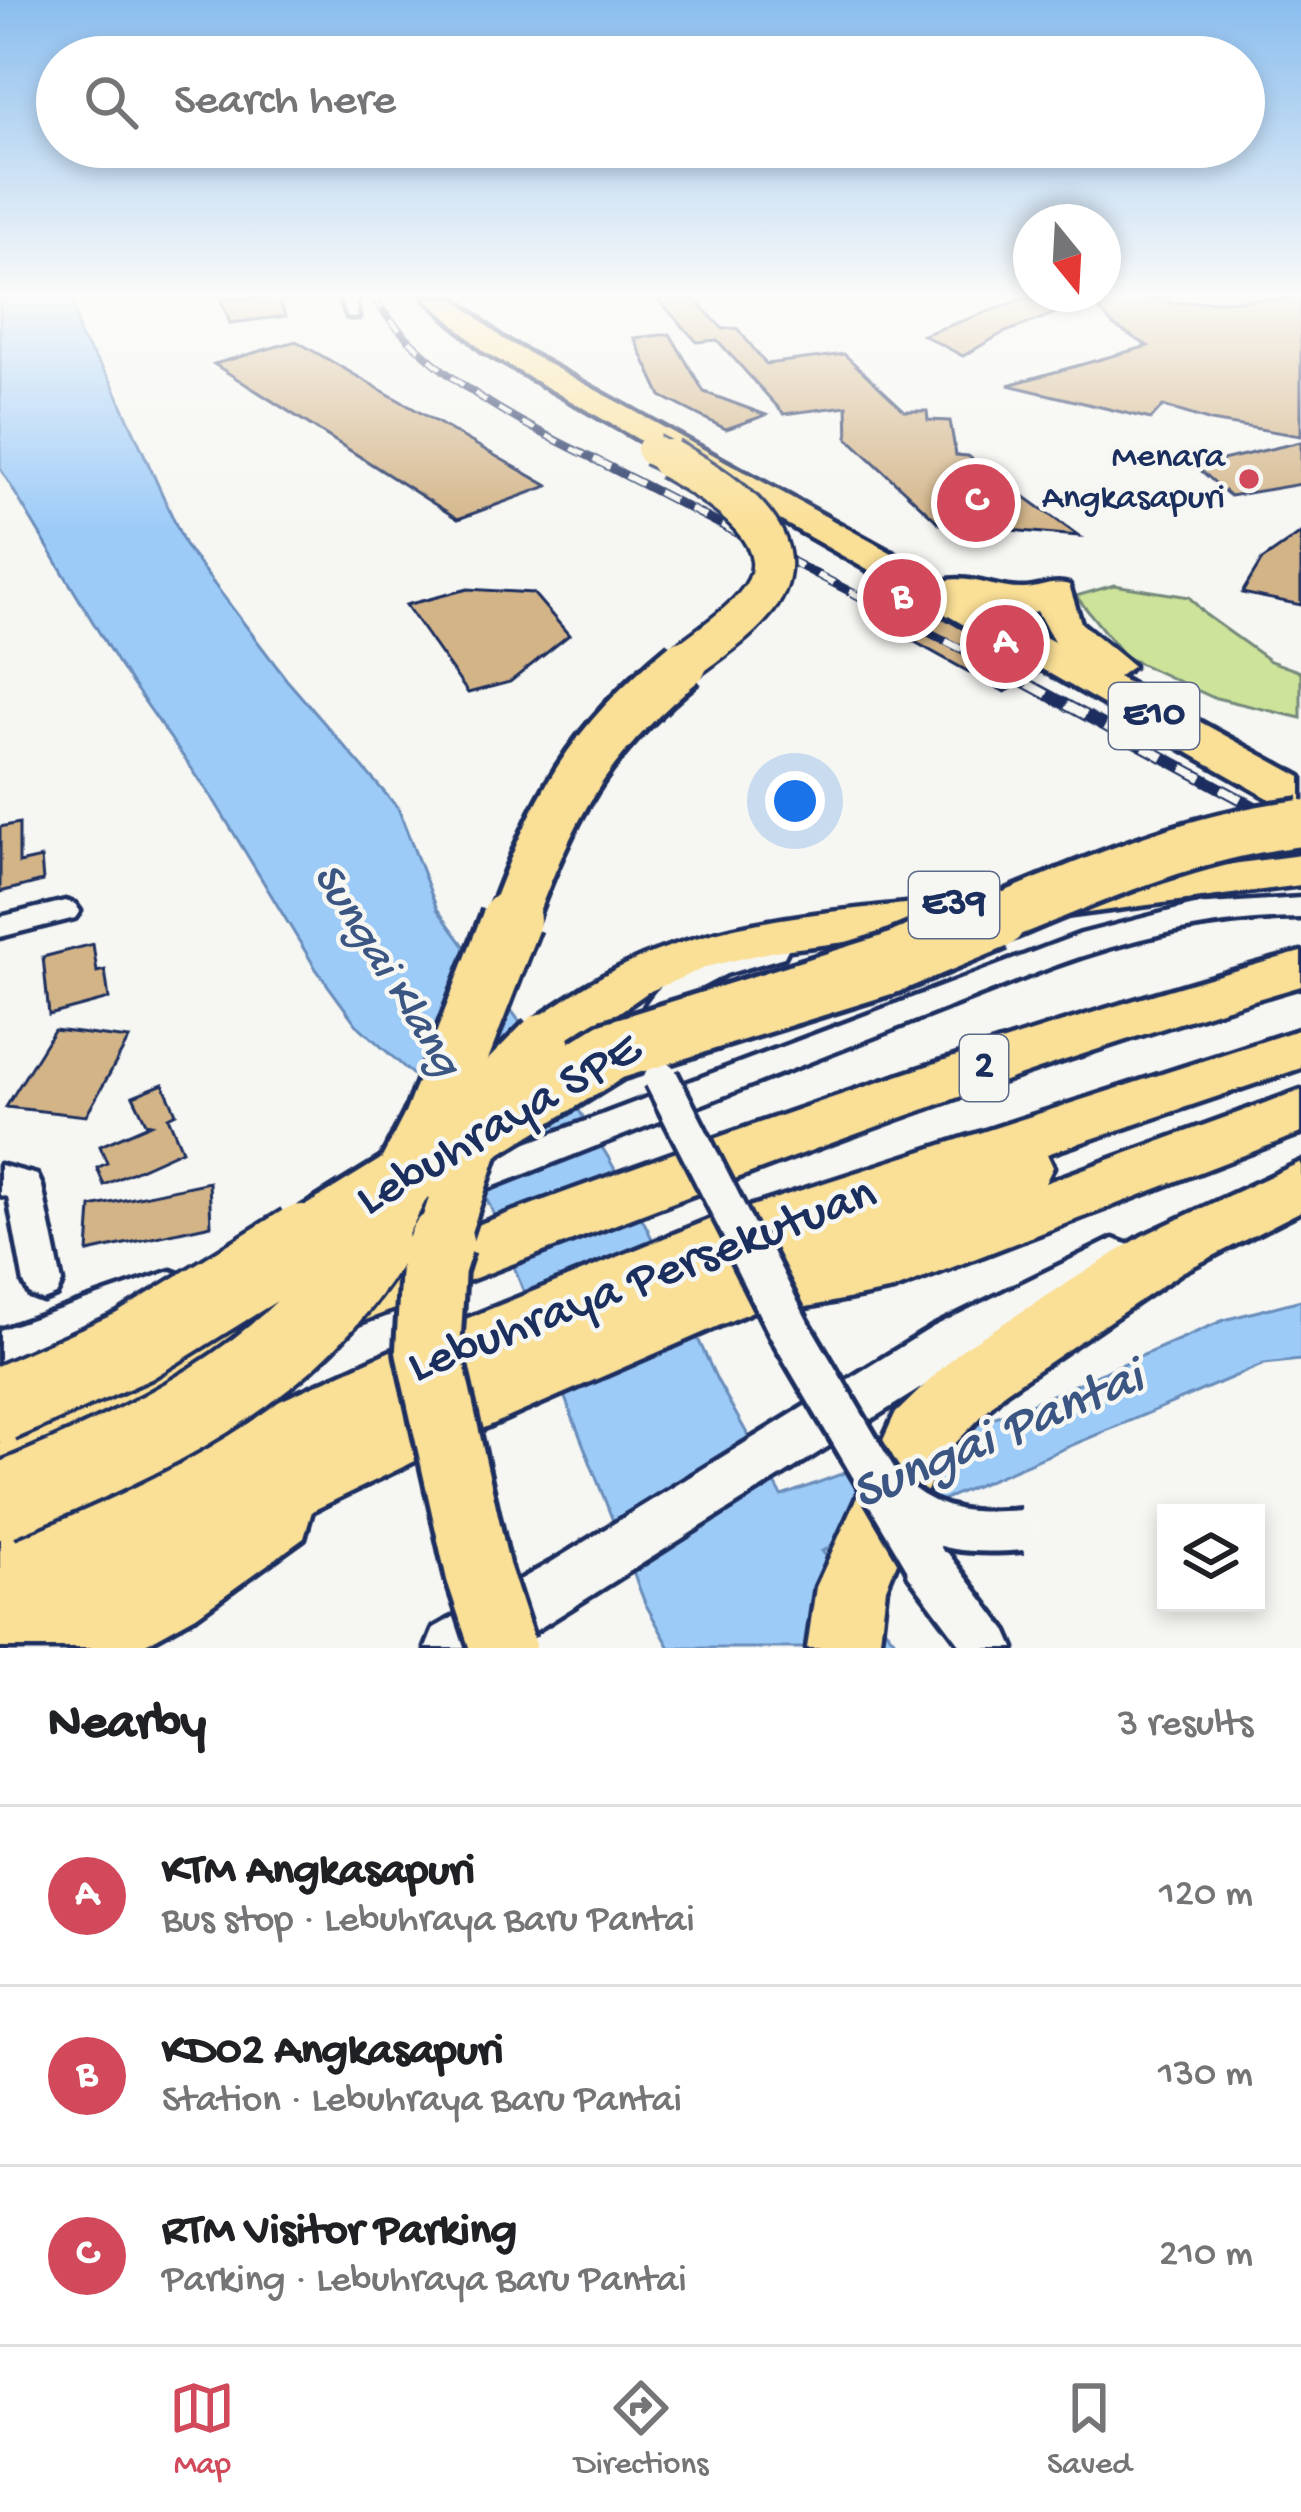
<!DOCTYPE html>
<html lang="en">
<head>
<meta charset="utf-8">
<style>
	body { margin:0; font-family:"Gochi Hand",sans-serif; background:#f6f6f6; color:#202124 }
	.controls { position:absolute; right:36px; bottom:36px; display:grid; overflow:hidden; border-radius:0px; box-shadow:0 6px 18px #0003 }
	.controls button { width:108px; height:108px; display:grid; place-items:center; padding:0; border:0; border-bottom:3px solid #e0e0e0; background:#fff; color:#202124; font:60px sans-serif }
	.compass { position:absolute; left:1013px; top:204px; width:108px; height:108px; border-radius:50%; background:#fff; box-shadow:0 6px 18px #0003; rotate:162deg }
	.you { position:absolute; left:795px; top:801px; width:42px; height:42px; margin:-30px; border:9px solid #fff; border-radius:50%; background:#1a73e8; box-shadow:0 0 0 18px #1a73e833 }
	.badge { display:grid; place-items:center; width:78px; height:78px; border-radius:50%; background:#d1495b; color:#fff; font-size:39px; font-weight:700 }
	.pin { position:absolute; translate:-50% -50%; border:6px solid #fff; box-shadow:0 3px 12px #0006 }
	.list { margin:0; padding:0; list-style:none }
	h2 { display:flex; justify-content:space-between; align-items:center; height:156px; margin:0; padding:0 48px; font-size:51px }
	h2 small { font-size:39px; font-weight:400; color:#757577 }
	.list li { display:grid; grid-template-columns:78px 1fr auto; gap:36px; align-items:center; box-sizing:border-box; height:180px; padding:0 48px; border-top:3px solid #e0e0e0 }
	.list b { display:block; font-size:45px; white-space:nowrap }
	.list p { margin:0; font-size:39px; white-space:nowrap; color:#757577 }
	.list em { font-size:39px; font-style:normal; color:#757577 }
	.icon { flex:none; width:66px; height:66px; fill:none; stroke:currentColor; stroke-width:2; stroke-linecap:round; stroke-linejoin:round }
	.map { position:relative; flex:none; width:1301px; height:1648px; overflow:hidden }
	.search { position:absolute; background:#fff; box-shadow:0 6px 18px #0003; left:36px; right:36px; top:36px; height:132px; display:flex; align-items:center; gap:30px; box-sizing:border-box; padding:0 42px; border-radius:66px; color:#757577; font-size:45px }
	.sheet { height:696px; background:#fff }
	nav { display:flex; justify-content:space-around; align-items:center; box-sizing:border-box; height:168px; border-top:3px solid #e0e0e0; background:#fff; font-size:33px; color:#757577 }
	nav a { display:grid; justify-items:center; gap:6px }
	nav .on { color:#d1495b }
	.map>svg:first-child { display:block }
	.green { fill:#cde399; stroke:#74897c; stroke-width:3 }
	.water { fill:#9dcbf8; stroke:#698dba; stroke-width:3 }
	.building { fill:#d3b487; stroke:#1b2f5e; stroke-width:3 }
	.lines { fill:none; stroke-linecap:round; stroke-linejoin:round }
	.minor-casing { stroke:#1b2f5e; stroke-width:9 }
	.tertiary-casing { stroke:#1b2f5e; stroke-width:9 }
	.trunk-casing { stroke:#1b2f5e; stroke-width:9 }
	.motorway-casing { stroke:#1b2f5e; stroke-width:9 }
	.minor { fill:#f6f6f2; fill-rule:evenodd }
	.tertiary { fill:#f6f6f2; fill-rule:evenodd }
	.trunk { fill:#fadf96; fill-rule:evenodd }
	.motorway { fill:#fadf96; fill-rule:evenodd }
	.rail-far2-casing { stroke:#1b2f5e; stroke-width:8 }
	.rail-far1-casing { stroke:#1b2f5e; stroke-width:9 }
	.rail-casing { stroke:#1b2f5e; stroke-width:12 }
	.rail-far2 { stroke:#f6f6f2; stroke-width:4.5; stroke-dasharray:14; stroke-linecap:butt }
	.rail-far1 { stroke:#f6f6f2; stroke-width:6; stroke-dasharray:18; stroke-linecap:butt }
	.rail { stroke:#f6f6f2; stroke-width:8; stroke-dasharray:22; stroke-linecap:butt }
	.minor-bridge-far1-casing { stroke:#1b2f5e; stroke-width:42; stroke-linecap:butt }
	.minor-bridge-casing { stroke:#1b2f5e; stroke-width:50; stroke-linecap:butt }
	.trunk-bridge-far1-casing { stroke:#1b2f5e; stroke-width:60; stroke-linecap:butt }
	.trunk-bridge-casing { stroke:#1b2f5e; stroke-width:74; stroke-linecap:butt }
	.motorway-bridge-far4-casing { stroke:#1b2f5e; stroke-width:36; stroke-linecap:butt }
	.motorway-bridge-far3-casing { stroke:#1b2f5e; stroke-width:45; stroke-linecap:butt }
	.motorway-bridge-far2-casing { stroke:#1b2f5e; stroke-width:56; stroke-linecap:butt }
	.motorway-bridge-far1-casing { stroke:#1b2f5e; stroke-width:68; stroke-linecap:butt }
	.motorway-bridge-casing { stroke:#1b2f5e; stroke-width:82; stroke-linecap:butt }
	.minor-bridge-far1 { stroke:#f6f6f2; stroke-width:33 }
	.minor-bridge { stroke:#f6f6f2; stroke-width:40 }
	.trunk-bridge-far1 { stroke:#fadf96; stroke-width:51 }
	.trunk-bridge { stroke:#fadf96; stroke-width:64 }
	.motorway-bridge-far4 { stroke:#fadf96; stroke-width:30 }
	.motorway-bridge-far3 { stroke:#fadf96; stroke-width:38 }
	.motorway-bridge-far2 { stroke:#fadf96; stroke-width:46 }
	.motorway-bridge-far1 { stroke:#fadf96; stroke-width:58 }
	.motorway-bridge { stroke:#fadf96; stroke-width:74 }
	.poi-dot { fill:#d1495b; stroke:#f6f6f2; stroke-width:4.5 }
	.labels { text-anchor:middle; dominant-baseline:central; stroke-width:9; stroke-linejoin:round; paint-order:stroke }
	.far-poi-label { font-size:36px; fill:#1b2f5e; stroke:#f6f6f2; text-anchor:end }
	.shield { fill:#f6f6f2; stroke:#5d6b8a; stroke-width:3 }
	.shield-label { font-size:39px; font-weight:bold; fill:#1b2f5e }
	.water-label { font-size:45px; font-style:italic; fill:#3c5684; stroke:#f6f6f2 }
	.near-street-label { font-size:51px; fill:#1b2f5e; stroke:#f6f6f2 }
	.near-water-label { font-size:54px; font-style:italic; fill:#3c5684; stroke:#f6f6f2 }
</style>
</head>
<body>
<div class="map">
<svg width="1301" height="1648" viewBox="0 0 1301 1648">
	<rect width="100%" height="100%" fill="#f6f6f2"/>
	<filter id="ink" filterUnits="userSpaceOnUse"><feTurbulence type="fractalNoise" baseFrequency=".00833" numOctaves="2"/><feDisplacementMap in="SourceGraphic" scale="24" xChannelSelector="R" yChannelSelector="G"/><feConvolveMatrix kernelMatrix="1 2 1 2 8 2 1 2 1" color-interpolation-filters="sRGB"/></filter>
	<g filter="url(#ink)">
		<path class="green" d="M1114,585L1189,597L1206,615L1270,661L1301,672V718L1212,697L1124,656L1076,596Z"/>
		<path class="water" d="M0,298H72L80,337L111,381L186,547L286,679L398,808L437,909L547,1059L608,1157L646,1226L717,1380L782,1496L1031,1404L1224,1320L1301,1300V1360L1264,1364L822,1551L901,1648H670L645,1603L491,1208L453,1132L423,1084L356,1024L316,969L215,802L117,662L0,468Z"/>
		<path class="building" d="M220,298H277L286,316L230,323Z
			M657,298H693L723,329L737,328L766,364L844,354L905,411H927L928,420L950,421L956,455L968,456L1079,536L940,524L848,438L847,406L784,414L717,340L697,342Z
			M1026,298L1087,301L1003,333L963,356L923,335Z
			M1089,298H1169V303L1301,298V436L1211,421L1163,406L1151,419L1008,385L1148,346L1113,325Z
			M670,334L704,392L766,415L726,429L661,396L634,338Z
			M296,341L548,486L458,519L214,364Z
			M1301,442V484L1230,496L1196,466Z
			M1301,533V605L1242,593L1262,560Z
			M468,589L533,593L569,635L510,682L468,693L406,605Z
			M943,618H944L1039,673L1005,692L906,637Z
			M19,823V863L41,858L43,881L0,892V827Z
			M93,944L97,972L105,970L109,999L49,1015L43,957Z
			M54,1030L129,1039L86,1116L6,1107Z
			M163,1084L176,1113L168,1117L182,1150L104,1185L97,1168L107,1163L100,1146L151,1124L146,1123L133,1096Z
			M209,1182L211,1225L88,1252L91,1207Z"/>
		<g class="lines">
			<g class="minor-casing">
				<path id="minor" d="M340,298H354L358,317H348Z
					M1301,898V918C1213,919 1134,937 1051,967L456,1201L443,1197L438,1186L443,1175L1081,934L1194,905Z
					M65,901L75,904L80,911L75,918L0,937V917Z
					M773,938L784,941L788,949L784,957L726,974L690,993L670,1016L661,1042L650,1045L639,1042L634,1033C652,968 714,953 773,938Z
					M0,1165L37,1175L42,1186L62,1283L56,1295L43,1300L30,1295L24,1283L8,1197L0,1195Z
					M171,1271L184,1276L190,1288L184,1300L0,1366V1330Z
					M925,1538L941,1544L1007,1632L1014,1648H963L909,1576L903,1560L909,1544Z"/>
			</g>
			<g class="tertiary-casing">
				<path id="tertiary" d="M1113,1239L1129,1245L1136,1259L1129,1273L967,1359L508,1648H426L434,1628L550,1563L933,1327Z"/>
			</g>
			<g class="trunk-casing">
				<path id="trunk" d="M1301,855V885L1064,916L1048,912L1042,901L1048,890L1064,886Z
					M973,897L989,902L996,913L989,924L774,951L709,966L648,992L562,1052L544,1058L526,1052L519,1039C530,1020 549,1010 567,998C688,915 832,913 973,897Z
					M1301,952V986C972,1081 654,1211 334,1332L313,1324L304,1305L313,1286C638,1164 966,1044 1301,952Z
					M1301,1029V1068L1047,1154L1053,1167L1045,1183L1301,1090V1133L893,1290L791,1310L771,1303L475,1432L312,1511L304,1538L196,1616L138,1648H0V1522L154,1458L424,1336L706,1221Z
					M1301,1162V1211L1182,1272L1005,1392L941,1458L886,1588L879,1648H807L816,1587L895,1414L961,1350L1142,1236Z
					M260,1308L281,1316L290,1336L281,1356L0,1474V1410Z"/>
			</g>
			<g class="motorway-casing">
				<path id="motorway" d="M425,298H454L503,339L943,581C970,574 994,589 1021,589C1038,590 1050,580 1069,585L1081,623L1133,666L1118,677L1301,777V812L1284,807L483,351ZM990,607L1026,614L1037,611L1054,642Z"/>
			</g>
			<use href="#minor" class="minor"/>
			<use href="#tertiary" class="tertiary"/>
			<use href="#trunk" class="trunk"/>
			<use href="#motorway" class="motorway"/>
			<g class="rail-far2-casing">
				<path id="rail-far2" d="M373,298C430,376 514,421 600,462"/>
			</g>
			<g class="rail-far1-casing">
				<path id="rail-far1" d="M594,459L994,666"/>
			</g>
			<g class="rail-casing">
				<path id="rail" d="M989,663L1301,832"/>
			</g>
			<use href="#rail-far2" class="rail-far2"/>
			<use href="#rail-far1" class="rail-far1"/>
			<use href="#rail" class="rail"/>
			<g class="minor-bridge-far1-casing">
				<path id="minor-bridge-far1" d="M661,1078L746,1245"/>
			</g>
			<g class="minor-bridge-casing">
				<path id="minor-bridge" d="M745,1242L789,1329L925,1560
					M898,1502C938,1533 973,1534 1022,1530"/>
			</g>
			<g class="trunk-bridge-far1-casing">
				<path id="trunk-bridge-far1" d="M440,1245L491,1093L544,1039"/>
			</g>
			<g class="trunk-bridge-casing">
				<path id="trunk-bridge" d="M441,1242L433,1267L428,1350L478,1572L503,1648"/>
			</g>
			<g class="motorway-bridge-far4-casing">
				<path id="motorway-bridge-far4" d="M652,450L674,462"/>
			</g>
			<g class="motorway-bridge-far3-casing">
				<path id="motorway-bridge-far3" d="M669,459C716,485 811,542 753,606C733,629 704,647 680,666"/>
			</g>
			<g class="motorway-bridge-far2-casing">
				<path id="motorway-bridge-far2" d="M510,923C554,806 586,743 684,663
					M989,923C1092,880 1190,836 1301,823"/>
			</g>
			<g class="motorway-bridge-far1-casing">
				<path id="motorway-bridge-far1" d="M297,1245L611,1051L890,964L996,920
					M370,1245L432,1124L511,920"/>
			</g>
			<g class="motorway-bridge-casing">
				<path id="motorway-bridge" d="M0,1405L134,1346L302,1242
					M0,1502C142,1443 289,1378 372,1242"/>
			</g>
			<use href="#minor-bridge-far1" class="minor-bridge-far1"/>
			<use href="#minor-bridge" class="minor-bridge"/>
			<use href="#trunk-bridge-far1" class="trunk-bridge-far1"/>
			<use href="#trunk-bridge" class="trunk-bridge"/>
			<use href="#motorway-bridge-far4" class="motorway-bridge-far4"/>
			<use href="#motorway-bridge-far3" class="motorway-bridge-far3"/>
			<use href="#motorway-bridge-far2" class="motorway-bridge-far2"/>
			<use href="#motorway-bridge-far1" class="motorway-bridge-far1"/>
			<use href="#motorway-bridge" class="motorway-bridge"/>
		</g>
	</g>
	<linearGradient id="sky" x2="0" y2="1"><stop stop-color="#8abdee"/><stop offset="0.56" stop-color="#fbfbf9"/><stop offset="1" stop-color="#fbfbf9" stop-opacity="0"/></linearGradient>
	<rect width="1301" height="529" fill="url(#sky)"/>
	<circle class="poi-dot" cx="1249" cy="479" r="12"/>
	<g class="labels">
		<g class="far-poi-label">
			<text x="1225" y="458">Menara<tspan x="1225" dy="41">Angkasapuri</tspan></text>
		</g>
		<g class="shield">
			<rect x="1109" y="683" width="90" height="66" rx="9"/>
			<rect x="909" y="872" width="90" height="66" rx="9"/>
			<rect x="960" y="1035" width="48" height="66" rx="9"/>
		</g>
		<g class="shield-label">
			<text x="1154" y="716">E10</text>
			<text x="954" y="905">E39</text>
			<text x="984" y="1068">2</text>
		</g>
		<g class="water-label">
			<text transform="translate(385 971) rotate(58)">Sungai Klang</text>
		</g>
		<g class="near-street-label">
			<text transform="translate(500 1127) rotate(-30)">Lebuhraya SPE</text>
			<text transform="translate(643 1283) rotate(-21)">Lebuhraya Persekutuan</text>
		</g>
		<g class="near-water-label">
			<text transform="translate(999 1438) rotate(-23)">Sungai Pantai</text>
		</g>
	</g>
</svg>
<div class="controls">
<button><svg class="icon" aria-label="layers" viewBox="0 0 24 24"><path d="M12 4l9 5-9 5-9-5zM3 14l9 5 9-5"/></svg></button>
</div>
<svg class="compass" viewBox="-18 -18 36 36"><path d="M0-13l5 13h-10z" fill="#e53935"/><path d="M0 13l5-13h-10z" fill="#757577"/></svg>
<div class="you"></div>
<div class="pin badge" style="left:1005px;top:644px">A</div>
<div class="pin badge" style="left:902px;top:598px">B</div>
<div class="pin badge" style="left:976px;top:503px">C</div>
<div class="search"><svg class="icon" aria-label="search" viewBox="0 0 24 24"><circle cx="10" cy="10" r="6"/><path d="M15 15l6 6"/></svg>Search here</div>
</div>
<section class="sheet">
<h2>Nearby<small>3 results</small></h2>
<ul class="list">
<li><span class="badge">A</span><div><b>KTM Angkasapuri</b><p>Bus stop · Lebuhraya Baru Pantai</p></div><em>120 m</em></li>
<li><span class="badge">B</span><div><b>KD02 Angkasapuri</b><p>Station · Lebuhraya Baru Pantai</p></div><em>130 m</em></li>
<li><span class="badge">C</span><div><b>RTM Visitor Parking</b><p>Parking · Lebuhraya Baru Pantai</p></div><em>210 m</em></li>
</ul>
</section>
<nav>
<a class="on"><svg class="icon" aria-label="map" viewBox="0 0 24 24"><path d="M3 6l6-2 6 2 6-2v14l-6 2-6-2-6 2zM9 4v14M15 6v14"/></svg>Map</a>
<a><svg class="icon" aria-label="directions" viewBox="0 0 24 24"><path d="M12 3l9 9-9 9-9-9zM9 14v-3h6M13 9l2 2-2 2"/></svg>Directions</a>
<a><svg class="icon" aria-label="saved" viewBox="0 0 24 24"><path d="M7 4h10v16l-5-4-5 4z"/></svg>Saved</a>
</nav>
</body>
</html>
